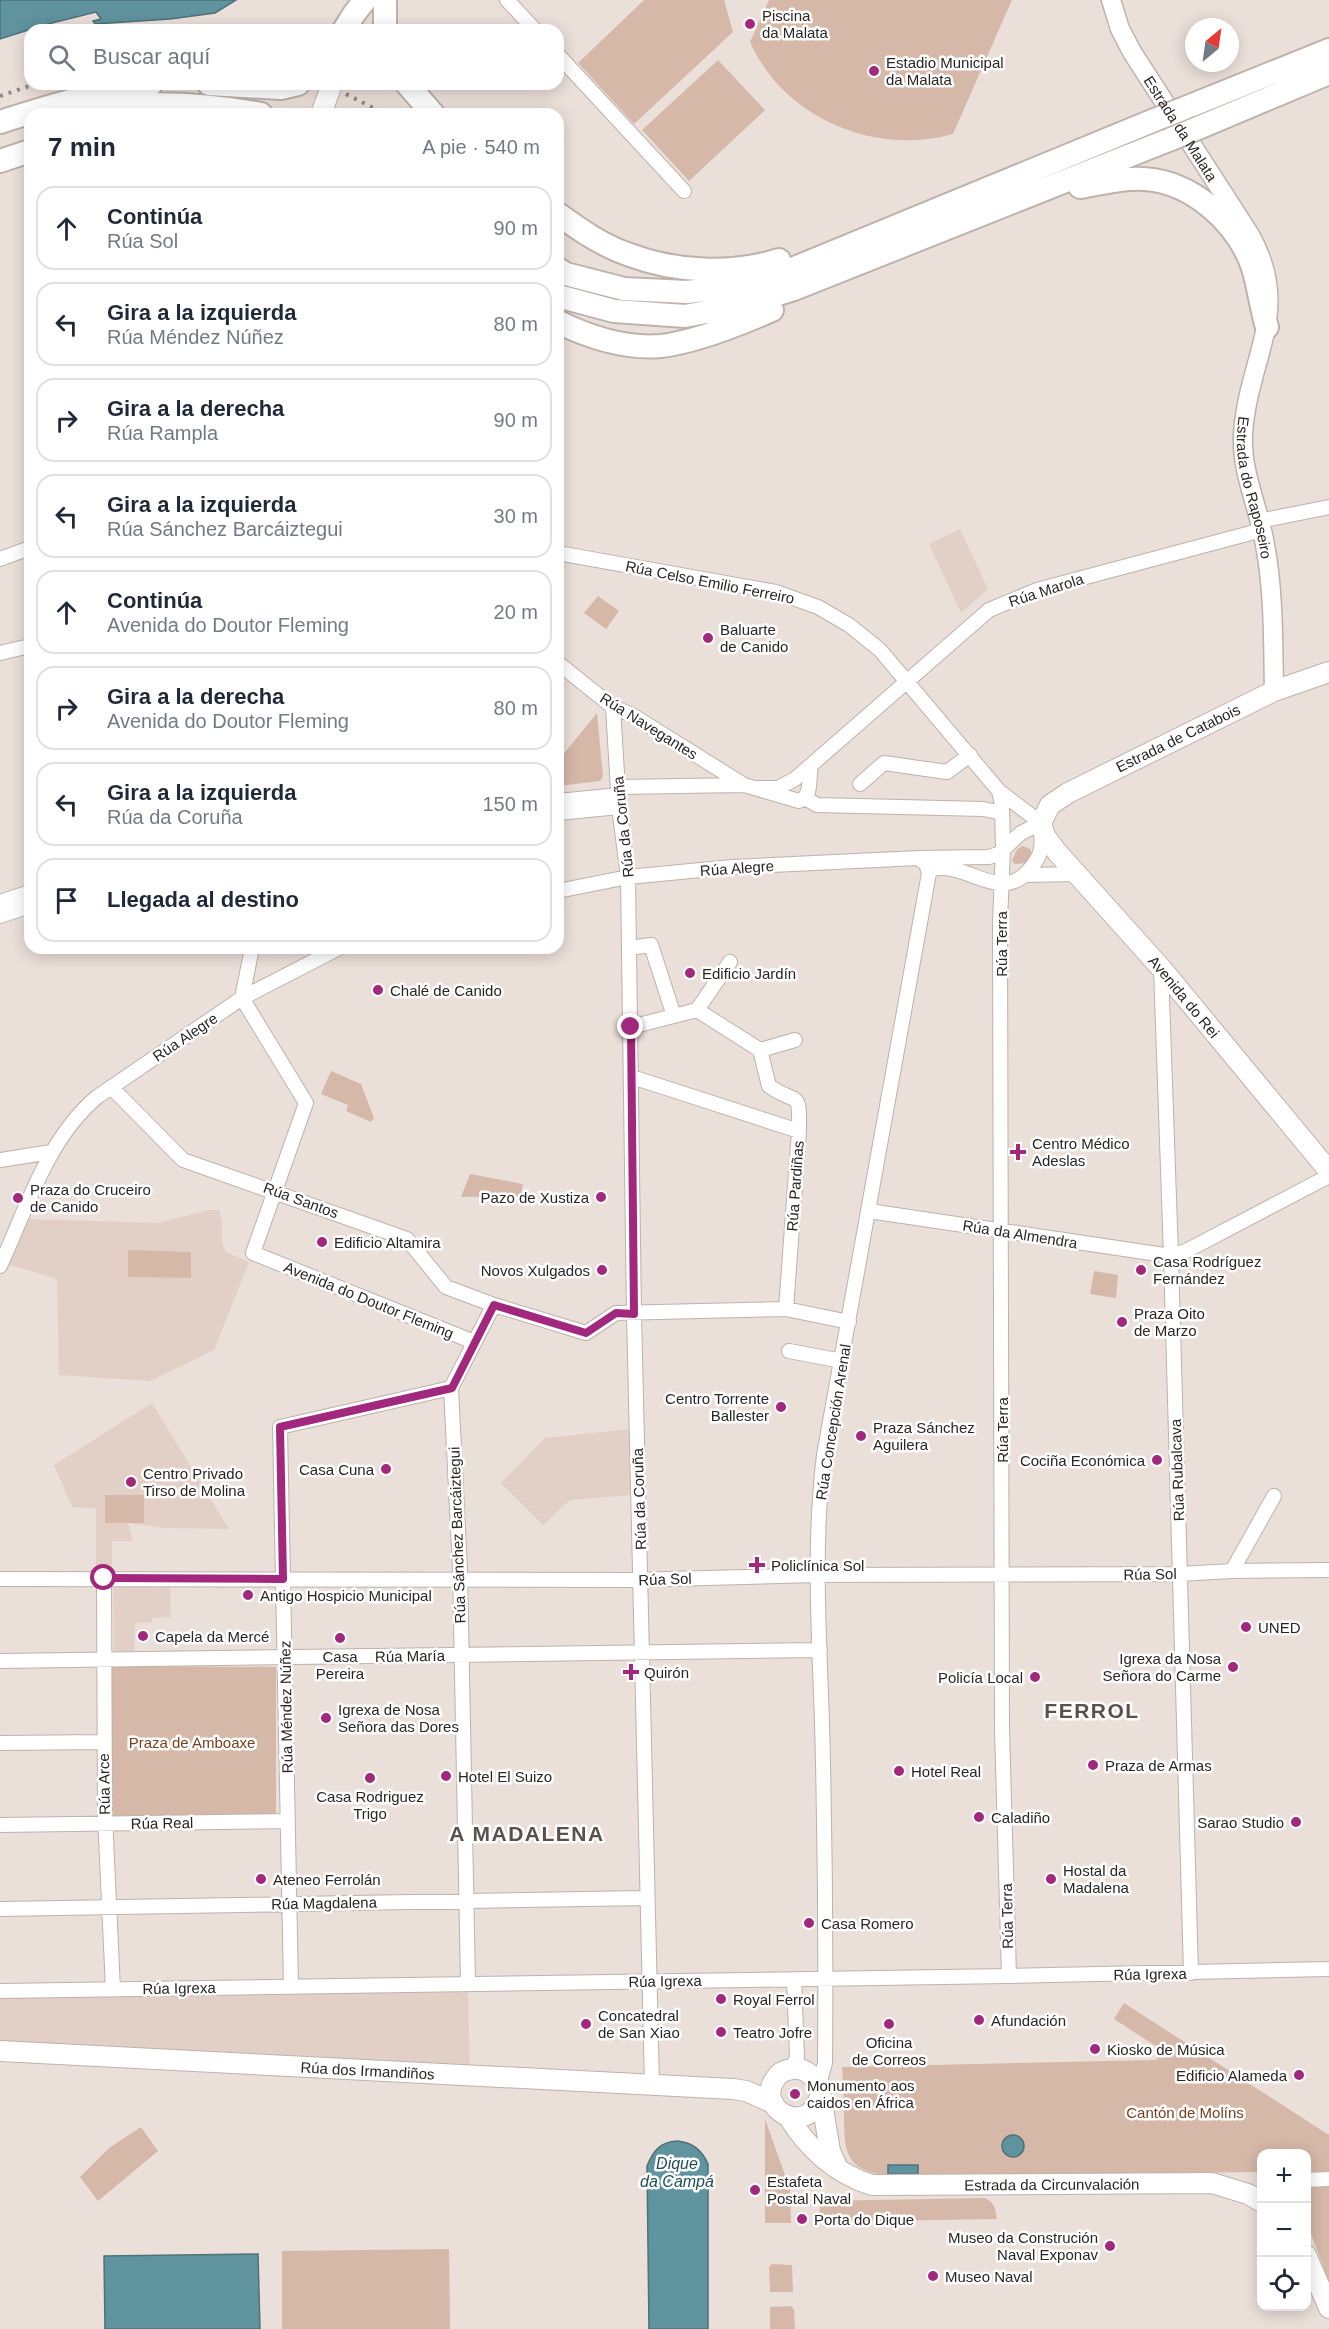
<!DOCTYPE html>
<html lang="es">
<head>
<meta charset="utf-8">
<style>
	body { margin:0; font-family:Arial,sans-serif; background:#f6f6f7; color:#1f2937 }
	.controls { position:absolute; right:18px; bottom:18px; display:grid; overflow:hidden; border-radius:12px; box-shadow:0 3px 15px #0003 }
	.controls button { width:54px; height:54px; display:grid; place-items:center; padding:0; border:0; border-bottom:2px solid #e0e1e3; background:#fff; color:#1f2937; font:30px sans-serif }
	.compass { position:absolute; left:1185px; top:18px; width:54px; height:54px; border-radius:50%; background:#fff; box-shadow:0 3px 15px #0003; rotate:29deg }
	.stop { position:absolute; width:18px; height:18px; margin:-14px; border:4px solid #a2287d; border-radius:50%; background:#fff }
	.stop.end { background:#a2287d; border-color:#fff; box-shadow:0 2px 6px #0008 }
	.list { margin:0; padding:0; list-style:none }
	h2 { display:flex; justify-content:space-between; align-items:center; height:78px; margin:0; padding:0 24px; font-size:26px }
	h2 small { font-size:20px; font-weight:400; color:#747a83 }
	.list li { display:grid; grid-template-columns:39px 1fr auto; gap:18px; align-items:center; box-sizing:border-box; height:84px; margin:0 12px 12px; padding:0 12px; border:2px solid #e0e1e3; border-radius:18px }
	.list b { display:block; font-size:22px; white-space:nowrap }
	.list p { margin:0; font-size:20px; white-space:nowrap; color:#747a83 }
	.list em { font-size:20px; font-style:normal; color:#747a83 }
	.icon { flex:none; width:33px; height:33px; fill:none; stroke:currentColor; stroke-width:2; stroke-linecap:round; stroke-linejoin:round }
	.map { position:relative; flex:none; width:1329px; height:2329px; overflow:hidden }
	.search { position:absolute; background:#fff; box-shadow:0 3px 15px #0003; left:24px; top:24px; width:540px; height:66px; display:flex; align-items:center; gap:15px; box-sizing:border-box; padding:0 21px; border-radius:18px; color:#747a83; font-size:22px }
	.panel { position:absolute; background:#fff; box-shadow:0 3px 15px #0003; left:24px; top:108px; width:540px; height:846px; border-radius:18px }
	.map>svg:first-child { display:block }
	.built { fill:#e2d0c6 }
	.green { fill:#d6b8a8 }
	.water { fill:#5f939e; stroke:#4f7279; stroke-width:1.5 }
	.lines { fill:none; stroke-linecap:round; stroke-linejoin:round }
	.minor-casing { stroke:#bdb2ac; stroke-width:16 }
	.tertiary-casing { stroke:#bdb2ac; stroke-width:21 }
	.secondary-casing { stroke:#bdb2ac; stroke-width:22 }
	.trunk-casing { stroke:#bdb2ac; stroke-width:26 }
	.minor { stroke:#fff; stroke-width:14 }
	.tertiary { stroke:#fff; stroke-width:18 }
	.secondary { stroke:#fff; stroke-width:20 }
	.trunk { stroke:#fff; stroke-width:22 }
	.rail { stroke:#918884; stroke-width:4; stroke-dasharray:3 6; stroke-linecap:butt }
	.trunk-bridge-casing { stroke:#bdb2ac; stroke-width:26; stroke-linecap:butt }
	.trunk-bridge { stroke:#fff; stroke-width:22 }
	.route { stroke:#a2287d; stroke-width:8 }
	.poi-dot { fill:#a2287d; stroke:#fff; stroke-width:2 }
	.labels { text-anchor:middle; dominant-baseline:central; stroke-width:5; stroke-linejoin:round; paint-order:stroke }
	.poi-label { font-size:15px; fill:#2a2624; stroke:#fff; text-anchor:start }
	.street-label { font-size:15px; fill:#2a2624; stroke:#fff }
	.park-label { font-size:15px; fill:#784121; stroke:#fff }
	.water-label { font-size:16px; font-style:italic; fill:#1f4e58; stroke:#fff }
	.district-label { font-size:21px; font-weight:bold; letter-spacing:1.5px; fill:#5a504c; stroke:#fff }
</style>
</head>
<body>
<div class="map">
<svg width="1329" height="2329" viewBox="0 0 1329 2329">
	<rect width="100%" height="100%" fill="#ebdfd9"/>
	<path class="built" d="M960,529L988,589L961,613L929,544Z
		M208,1210H219L222,1223V1243L226,1252L249,1262L214,1350L150,1381L59,1375L57,1279L8,1264L29,1219L159,1223Z
		M152,1403L229,1529L164,1528L128,1523L133,1541H112V1569L96,1570V1508L72,1507L54,1465Z
		M630,1429L632,1495L570,1500L543,1525L501,1483L545,1438Z
		M170,1585L171,1617L152,1618V1622L135,1623L134,1651H114L113,1586Z
		M468,1984L470,2077L0,2052V1991Z"/>
	<path class="green" d="M644,0H724L733,32L634,124L578,63Z
		M769,0H1012L953,134C874,156 784,118 750,42Z
		M718,60L765,110L689,181L642,130Z
		M598,596L619,611L606,629L584,613Z
		M597,713L603,777L600,781L558,786V761Z
		M1023,846L1030,849L1033,857L1027,863L1015,864L1012,861L1017,849Z
		M331,1071L361,1084L374,1118L371,1122L346,1111L348,1105L321,1094Z
		M470,1174L523,1184L521,1196L461,1197Z
		M128,1250L191,1252V1278L128,1277Z
		M1094,1271L1118,1275L1116,1298L1090,1294Z
		M105,1495H144V1523H105Z
		M109,1666L276,1667V1819L109,1818Z
		M1124,2003L1329,2135V2172H1307L1306,2154H1262L1261,2172L893,2176C850,2172 844,2159 844,2119C844,2101 843,2084 842,2067L1156,2060L1162,2050L1114,2019Z
		M765,2119L790,2189L791,2223H765Z
		M141,2127L158,2151L98,2201L80,2177L109,2148Z
		M1307,2186H1329V2282L1307,2223Z
		M985,2198C995,2203 995,2208 997,2219L819,2222L820,2201Z
		M449,2249L450,2329H282V2251Z
		M772,2264L792,2265L793,2292H770L769,2267Z
		M791,2306L794,2310L795,2329H770V2307Z"/>
	<path class="water" d="M0,0H236L215,13L170,19L95,24L93,21L101,19L96,12L44,25L0,39Z
		M1002 2146a11 11 0 1 1 22 0a11 11 0 1 1-22 0Z
		M677,2141C692,2142 702,2150 708,2164V2329H649L647,2166C653,2151 660,2142 677,2141Z
		M888,2165H918V2174H888Z
		M258,2254L260,2329H105L104,2256Z"/>
	<g class="lines">
		<g class="minor-casing">
			<path id="minor" d="M507,0L535,30
				M558,55L684,191
				M1259,521L1329,507
				M558,553L776,592L818,607L849,625L880,650L999,791L1041,823
				M0,559L30,548
				M0,653L30,646
				M558,663L613,707L632,715L744,785
				M613,707L619,807L628,877L634,1314L652,2086
				M860,784L884,763L947,772L970,755
				M618,787L744,785L799,801C813,796 808,778 811,765
				M757,788H778L795,779L989,610L1037,590L1262,530
				M999,791L1002,805L1003,849L1000,922L1002,1729L1009,1976
				M805,798L817,805L983,809L1002,813
				M558,801L619,795
				M558,813L619,807
				M929,873L933,869C967,861 1001,905 1030,869C1041,856 1043,848 1041,830
				M1025,875L1076,874
				M558,891L628,877L732,867L918,858L989,857L998,854L1021,833L1041,823
				M0,902L30,892
				M0,916L30,906
				M252,948L242,998L306,1103L253,1253L474,1342
				M629,948L651,945L674,1016
				M1161,968L1171,1256L1191,1973
				M697,1010L730,962
				M631,1027L697,1010L760,1050
				M760,1050L769,1086C797,1106 800,1087 799,1131
				M760,1050L795,1040
				M632,1077L799,1131L786,1309
				M111,1087L183,1160L407,1239L446,1287L494,1305
				M0,1160L51,1152
				M869,1211L1171,1256L1186,1251L1329,1176
				M0,1266C27,1208 47,1139 97,1097L242,998L339,948
				M789,1351L842,1361
				M1232,1571L1274,1496
				M104,1578L105,1816L113,1989
				M0,1579L631,1580L817,1575L1180,1574L1232,1571L1329,1570
				M0,1661L820,1650
				M0,1743L104,1742
				M0,1825L288,1821
				M0,1909L647,1898
				M468,1984L460,1570L451,1388L489,1314L494,1305L586,1333L616,1313L786,1309L849,1322
				M291,1987L280,1427L451,1388
				M0,1991L1009,1976L1329,1969
				M792,2069L797,2057L794,1979
				M819,2084L825,2063C826,1949 825,1836 822,1722C819,1633 813,1544 824,1455L929,873L926,864L918,858
				M1306,2180L1329,2179"/>
		</g>
		<g class="tertiary-casing">
			<g id="tertiary">
				<path id="s1" d="M1111,0L1120,29L1132,52L1250,235C1293,311 1248,357 1243,434C1241,474 1259,507 1265,545C1274,592 1273,644 1274,691"/>
			</g>
		</g>
		<g class="secondary-casing">
			<g id="secondary">
				<path d="M321,114L332,84"/>
				<path id="s2" d="M1329,672L1274,691L1068,793L1050,805L1041,823L1045,836L1057,852L1161,968L1329,1171"/>
				<path id="s3" d="M0,2051L733,2089L746,2091L773,2103"/>
				<path d="M820,2096C807,2140 753,2107 776,2078C779,2073 785,2070 792,2069C804,2067 812,2075 819,2084L830,2151L838,2169"/>
				<path id="s4" d="M788,2116C807,2148 836,2174 872,2185L1212,2183L1248,2194L1262,2202"/>
				<path d="M1306,2255L1329,2308"/>
			</g>
		</g>
		<g class="trunk-casing">
			<path id="trunk" d="M385,0V30
				M344,30L354,14L365,0
				M209,84L281,88L298,84
				M407,84L433,114
				M1185,108L1329,50
				M75,114C135,99 201,103 261,114
				M0,122C50,106 100,91 151,84
				M1198,128L1329,73
				M0,161L30,151
				M1080,187C1102,184 1122,177 1144,179C1193,182 1238,223 1253,268C1259,287 1261,308 1267,327
				M558,214C580,230 603,246 630,255C675,272 732,275 779,260
				M558,269L566,274L624,289L687,292L745,285L785,272L1157,119
				M558,296L614,311L685,316L743,305L794,289L1171,139
				M558,322C589,337 626,349 661,346C696,342 740,324 772,310"/>
		</g>
		<use href="#minor" class="minor"/>
		<use href="#tertiary" class="tertiary"/>
		<use href="#secondary" class="secondary"/>
		<use href="#trunk" class="trunk"/>
		<path class="rail" d="M346,94L385,114
			M0,96L35,84"/>
		<g class="trunk-bridge-casing">
			<path id="trunk-bridge" d="M1157,119L1185,108
				M1171,139L1198,128"/>
		</g>
		<use href="#trunk-bridge" class="trunk-bridge"/>
	</g>
	<g class="lines">
		<path class="route" d="M104,1578L283,1579L280,1427L452,1388L494,1305L586,1333L616,1313L634,1314L631,1027"/>
	</g>
	<g class="poi-dot">
		<circle cx="750" cy="24" r="6"/>
		<circle cx="874" cy="71" r="6"/>
		<circle cx="708" cy="638" r="6"/>
		<circle cx="690" cy="973" r="6"/>
		<circle cx="378" cy="990" r="6"/>
		<path d="M1015 1143h6v6h6v6h-6v6h-6v-6h-6v-6h6z"/>
		<circle cx="601" cy="1197" r="6"/>
		<circle cx="18" cy="1198" r="6"/>
		<circle cx="322" cy="1242" r="6"/>
		<circle cx="602" cy="1270" r="6"/>
		<circle cx="1141" cy="1270" r="6"/>
		<circle cx="1122" cy="1322" r="6"/>
		<circle cx="781" cy="1407" r="6"/>
		<circle cx="861" cy="1436" r="6"/>
		<circle cx="1157" cy="1460" r="6"/>
		<circle cx="386" cy="1469" r="6"/>
		<circle cx="131" cy="1482" r="6"/>
		<path d="M754 1556h6v6h6v6h-6v6h-6v-6h-6v-6h6z"/>
		<circle cx="248" cy="1595" r="6"/>
		<circle cx="1246" cy="1627" r="6"/>
		<circle cx="143" cy="1636" r="6"/>
		<circle cx="340" cy="1638" r="6"/>
		<circle cx="1233" cy="1667" r="6"/>
		<path d="M628 1663h6v6h6v6h-6v6h-6v-6h-6v-6h6z"/>
		<circle cx="1035" cy="1677" r="6"/>
		<circle cx="326" cy="1718" r="6"/>
		<circle cx="1093" cy="1765" r="6"/>
		<circle cx="899" cy="1771" r="6"/>
		<circle cx="446" cy="1776" r="6"/>
		<circle cx="370" cy="1778" r="6"/>
		<circle cx="979" cy="1817" r="6"/>
		<circle cx="1296" cy="1822" r="6"/>
		<circle cx="261" cy="1879" r="6"/>
		<circle cx="1051" cy="1879" r="6"/>
		<circle cx="809" cy="1923" r="6"/>
		<circle cx="721" cy="1999" r="6"/>
		<circle cx="979" cy="2020" r="6"/>
		<circle cx="586" cy="2024" r="6"/>
		<circle cx="889" cy="2024" r="6"/>
		<circle cx="721" cy="2032" r="6"/>
		<circle cx="1095" cy="2049" r="6"/>
		<circle cx="1299" cy="2075" r="6"/>
		<circle cx="795" cy="2094" r="6"/>
		<circle cx="755" cy="2190" r="6"/>
		<circle cx="802" cy="2219" r="6"/>
		<circle cx="1110" cy="2246" r="6"/>
		<circle cx="933" cy="2276" r="6"/>
	</g>
	<g class="labels">
		<g class="poi-label">
			<text x="762" y="15">Piscina<tspan x="762" dy="17">da Malata</tspan></text>
			<text x="886" y="62">Estadio Municipal<tspan x="886" dy="17">da Malata</tspan></text>
			<text x="720" y="629">Baluarte<tspan x="720" dy="17">de Canido</tspan></text>
			<text x="702" y="973">Edificio Jardín</text>
			<text x="390" y="990">Chalé de Canido</text>
			<text x="1032" y="1143">Centro Médico<tspan x="1032" dy="17">Adeslas</tspan></text>
			<text x="30" y="1189">Praza do Cruceiro<tspan x="30" dy="17">de Canido</tspan></text>
			<text x="589" y="1197" text-anchor="end">Pazo de Xustiza</text>
			<text x="334" y="1242">Edificio Altamira</text>
			<text x="1153" y="1261">Casa Rodríguez<tspan x="1153" dy="17">Fernández</tspan></text>
			<text x="590" y="1270" text-anchor="end">Novos Xulgados</text>
			<text x="1134" y="1313">Praza Oito<tspan x="1134" dy="17">de Marzo</tspan></text>
			<text x="769" y="1398" text-anchor="end">Centro Torrente<tspan x="769" dy="17">Ballester</tspan></text>
			<text x="873" y="1427">Praza Sánchez<tspan x="873" dy="17">Aguilera</tspan></text>
			<text x="1145" y="1460" text-anchor="end">Cociña Económica</text>
			<text x="374" y="1469" text-anchor="end">Casa Cuna</text>
			<text x="143" y="1473">Centro Privado<tspan x="143" dy="17">Tirso de Molina</tspan></text>
			<text x="771" y="1565">Policlínica Sol</text>
			<text x="260" y="1595">Antigo Hospicio Municipal</text>
			<text x="1258" y="1627">UNED</text>
			<text x="155" y="1636">Capela da Mercé</text>
			<text x="340" y="1656" text-anchor="middle">Casa<tspan x="340" dy="17">Pereira</tspan></text>
			<text x="1221" y="1658" text-anchor="end">Igrexa da Nosa<tspan x="1221" dy="17">Señora do Carme</tspan></text>
			<text x="644" y="1672">Quirón</text>
			<text x="1023" y="1677" text-anchor="end">Policía Local</text>
			<text x="338" y="1709">Igrexa de Nosa<tspan x="338" dy="17">Señora das Dores</tspan></text>
			<text x="1105" y="1765">Praza de Armas</text>
			<text x="911" y="1771">Hotel Real</text>
			<text x="458" y="1776">Hotel El Suizo</text>
			<text x="370" y="1796" text-anchor="middle">Casa Rodriguez<tspan x="370" dy="17">Trigo</tspan></text>
			<text x="991" y="1817">Caladiño</text>
			<text x="1284" y="1822" text-anchor="end">Sarao Studio</text>
			<text x="1063" y="1870">Hostal da<tspan x="1063" dy="17">Madalena</tspan></text>
			<text x="273" y="1879">Ateneo Ferrolán</text>
			<text x="821" y="1923">Casa Romero</text>
			<text x="733" y="1999">Royal Ferrol</text>
			<text x="598" y="2015">Concatedral<tspan x="598" dy="17">de San Xiao</tspan></text>
			<text x="991" y="2020">Afundación</text>
			<text x="733" y="2032">Teatro Jofre</text>
			<text x="889" y="2042" text-anchor="middle">Oficina<tspan x="889" dy="17">de Correos</tspan></text>
			<text x="1107" y="2049">Kiosko de Música</text>
			<text x="1287" y="2075" text-anchor="end">Edificio Alameda</text>
			<text x="807" y="2085">Monumento aos<tspan x="807" dy="17">caidos en África</tspan></text>
			<text x="767" y="2181">Estafeta<tspan x="767" dy="17">Postal Naval</tspan></text>
			<text x="814" y="2219">Porta do Dique</text>
			<text x="1098" y="2237" text-anchor="end">Museo da Construción<tspan x="1098" dy="17">Naval Exponav</tspan></text>
			<text x="945" y="2276">Museo Naval</text>
		</g>
		<g class="street-label">
			<text stroke="none"><textPath href="#s1" startOffset="147">Estrada da Malata</textPath></text>
			<text stroke="none"><textPath href="#s1" startOffset="534">Estrada do Raposeiro</textPath></text>
			<text transform="translate(710 582) rotate(11)">Rúa Celso Emilio Ferreiro</text>
			<text transform="translate(1046 590) rotate(-18)">Rúa Marola</text>
			<text transform="translate(649 726) rotate(32)">Rúa Navegantes</text>
			<text transform="translate(1178 738) rotate(-26)">Estrada de Catabois</text>
			<text transform="translate(623 827) rotate(-96)">Rúa da Coruña</text>
			<text transform="translate(737 868) rotate(-4)">Rúa Alegre</text>
			<text transform="translate(1001 944) rotate(-90)">Rúa Terra</text>
			<text stroke="none"><textPath href="#s2" startOffset="556">Avenida do Rei</textPath></text>
			<text transform="translate(185 1037) rotate(-34)">Rúa Alegre</text>
			<text transform="translate(795 1186) rotate(-86)">Rúa Pardiñas</text>
			<text transform="translate(301 1200) rotate(20)">Rúa Santos</text>
			<text transform="translate(1020 1234) rotate(9)">Rúa da Almendra</text>
			<text transform="translate(369 1300) rotate(22)">Avenida do Doutor Fleming</text>
			<text transform="translate(833 1422) rotate(-81)">Rúa Concepción Arenal</text>
			<text transform="translate(1002 1430) rotate(-90)">Rúa Terra</text>
			<text transform="translate(1177 1470) rotate(-92)">Rúa Rubalcava</text>
			<text transform="translate(639 1499) rotate(-92)">Rúa da Coruña</text>
			<text transform="translate(457 1535) rotate(-92)">Rúa Sánchez Barcáiztegui</text>
			<text transform="translate(1150 1574) rotate(-1)">Rúa Sol</text>
			<text transform="translate(665 1579) rotate(-2)">Rúa Sol</text>
			<text transform="translate(410 1656) rotate(-1)">Rúa María</text>
			<text transform="translate(286 1707) rotate(-91)">Rúa Méndez Núñez</text>
			<text transform="translate(104 1784) rotate(-91)">Rúa Arce</text>
			<text transform="translate(162 1823) rotate(-1)">Rúa Real</text>
			<text transform="translate(324 1903) rotate(-1)">Rúa Magdalena</text>
			<text transform="translate(1007 1916) rotate(-91)">Rúa Terra</text>
			<text transform="translate(1150 1974) rotate(-1)">Rúa Igrexa</text>
			<text transform="translate(665 1981) rotate(-1)">Rúa Igrexa</text>
			<text transform="translate(179 1988) rotate(-1)">Rúa Igrexa</text>
			<text stroke="none"><textPath href="#s3" startOffset="368">Rúa dos Irmandiños</textPath></text>
			<text stroke="none"><textPath href="#s4" startOffset="291">Estrada da Circunvalación</textPath></text>
		</g>
		<g class="park-label">
			<text x="192" y="1742">Praza de Amboaxe</text>
			<text x="1185" y="2112">Cantón de Molíns</text>
		</g>
		<g class="water-label">
			<text x="677" y="2163">Dique<tspan x="677" dy="18">da Campá</tspan></text>
		</g>
		<g class="district-label">
			<text x="1092" y="1710">FERROL</text>
			<text x="527" y="1833">A MADALENA</text>
		</g>
	</g>
</svg>
<div class="controls">
<button>+</button>
<button>−</button>
<button><svg class="icon" aria-label="locate" viewBox="0 0 24 24"><circle cx="12" cy="12" r="6"/><path d="M12 2v4M12 18v4M2 12h4M18 12h4"/></svg></button>
</div>
<svg class="compass" viewBox="-18 -18 36 36"><path d="M0-13l5 13h-10z" fill="#e53935"/><path d="M0 13l5-13h-10z" fill="#747a83"/></svg>
<div class="stop" style="left:104px;top:1578px"></div>
<div class="stop end" style="left:631px;top:1027px"></div>
<div class="search"><svg class="icon" aria-label="search" viewBox="0 0 24 24"><circle cx="10" cy="10" r="6"/><path d="M15 15l6 6"/></svg>Buscar aquí</div>
<section class="panel">
<h2>7 min<small>A pie · 540 m</small></h2>
<ul class="list">
<li><svg class="icon" aria-label="ahead" viewBox="0 0 24 24"><path d="M12 20V5M6 11l6-6 6 6"/></svg><div><b>Continúa</b><p>Rúa Sol</p></div><em>90 m</em></li>
<li><svg class="icon" aria-label="left" viewBox="0 0 24 24"><path d="M17 20v-9H6M10 6l-5 5 5 5"/></svg><div><b>Gira a la izquierda</b><p>Rúa Méndez Núñez</p></div><em>80 m</em></li>
<li><svg class="icon" aria-label="right" viewBox="0 0 24 24"><path d="M7 20v-9h11M14 6l5 5-5 5"/></svg><div><b>Gira a la derecha</b><p>Rúa Rampla</p></div><em>90 m</em></li>
<li><svg class="icon" aria-label="left" viewBox="0 0 24 24"><path d="M17 20v-9H6M10 6l-5 5 5 5"/></svg><div><b>Gira a la izquierda</b><p>Rúa Sánchez Barcáiztegui</p></div><em>30 m</em></li>
<li><svg class="icon" aria-label="ahead" viewBox="0 0 24 24"><path d="M12 20V5M6 11l6-6 6 6"/></svg><div><b>Continúa</b><p>Avenida do Doutor Fleming</p></div><em>20 m</em></li>
<li><svg class="icon" aria-label="right" viewBox="0 0 24 24"><path d="M7 20v-9h11M14 6l5 5-5 5"/></svg><div><b>Gira a la derecha</b><p>Avenida do Doutor Fleming</p></div><em>80 m</em></li>
<li><svg class="icon" aria-label="left" viewBox="0 0 24 24"><path d="M17 20v-9H6M10 6l-5 5 5 5"/></svg><div><b>Gira a la izquierda</b><p>Rúa da Coruña</p></div><em>150 m</em></li>
<li><svg class="icon" aria-label="arrive" viewBox="0 0 24 24"><path d="M6 21V4h12l-3 4 3 4H6"/></svg><div><b>Llegada al destino</b></div></li>
</ul>
</section>
</div>
</body>
</html>
